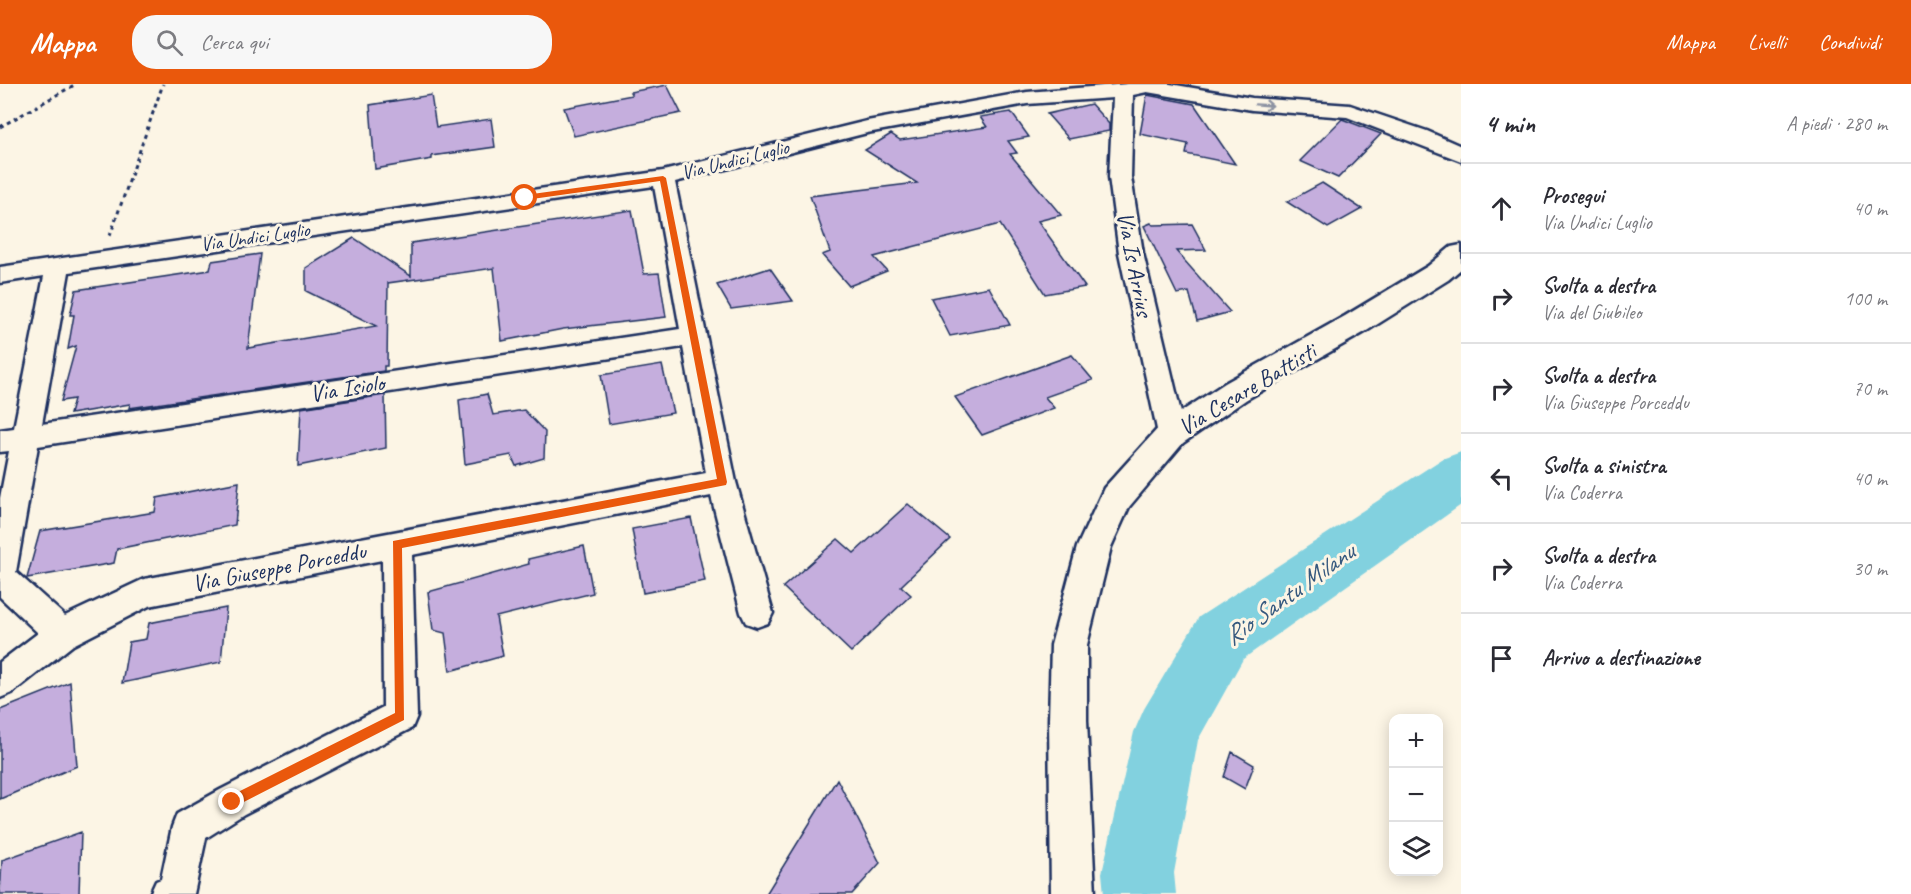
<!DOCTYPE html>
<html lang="it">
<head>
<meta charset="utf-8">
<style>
	body { margin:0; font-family:Caveat,sans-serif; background:#f7f7f7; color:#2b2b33 }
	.controls { position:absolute; right:18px; bottom:18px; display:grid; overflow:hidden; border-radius:12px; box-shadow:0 3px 15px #0003 }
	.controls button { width:54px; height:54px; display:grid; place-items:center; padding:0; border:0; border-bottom:2px solid #e1e1e2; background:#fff; color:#2b2b33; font:30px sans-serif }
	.stop { position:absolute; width:18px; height:18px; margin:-14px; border:4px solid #ea580c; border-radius:50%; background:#fff }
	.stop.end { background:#ea580c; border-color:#fff; box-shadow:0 2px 6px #0008 }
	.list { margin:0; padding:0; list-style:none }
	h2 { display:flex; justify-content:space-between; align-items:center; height:78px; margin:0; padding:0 24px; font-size:26px }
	h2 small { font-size:20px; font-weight:400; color:#7c7c81 }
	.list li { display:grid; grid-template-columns:39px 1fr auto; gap:18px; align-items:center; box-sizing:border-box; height:90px; padding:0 24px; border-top:2px solid #e1e1e2 }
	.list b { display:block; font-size:22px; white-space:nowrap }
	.list p { margin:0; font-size:20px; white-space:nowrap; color:#7c7c81 }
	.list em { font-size:20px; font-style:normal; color:#7c7c81 }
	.icon { flex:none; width:33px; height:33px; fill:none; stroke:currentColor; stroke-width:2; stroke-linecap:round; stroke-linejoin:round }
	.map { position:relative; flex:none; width:1461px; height:810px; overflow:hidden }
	header { display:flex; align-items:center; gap:36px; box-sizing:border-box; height:84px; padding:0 30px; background:#ea580c; color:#fff }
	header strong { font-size:28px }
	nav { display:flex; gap:33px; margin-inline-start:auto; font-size:21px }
	.search { width:420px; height:54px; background:#f7f7f7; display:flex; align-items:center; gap:15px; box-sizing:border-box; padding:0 21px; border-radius:24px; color:#7c7c81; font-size:22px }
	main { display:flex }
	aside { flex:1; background:#fff }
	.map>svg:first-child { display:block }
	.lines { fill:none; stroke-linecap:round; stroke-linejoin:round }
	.river { fill:#82d1df; fill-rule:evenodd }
	.building { fill:#c5aedd; stroke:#1b2f5e; stroke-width:1.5 }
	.street-casing { stroke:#1b2f5e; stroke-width:5 }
	.secondary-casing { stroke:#1b2f5e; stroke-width:5 }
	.path { stroke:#1b2f5e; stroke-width:3; stroke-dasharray:4 4; stroke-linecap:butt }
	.street { fill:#fcf5e5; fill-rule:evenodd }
	.secondary { fill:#fcf5e5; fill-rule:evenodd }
	.oneway { stroke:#8c92a2 }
	.route { fill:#ea580c }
	.labels { text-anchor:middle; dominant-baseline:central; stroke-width:6; stroke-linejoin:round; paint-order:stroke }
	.far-street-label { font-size:20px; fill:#1b2f5e; stroke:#fcf5e5 }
	.street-label { font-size:24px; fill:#1b2f5e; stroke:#fcf5e5 }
	.water-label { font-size:26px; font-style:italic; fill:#35587e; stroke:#fcf5e5 }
</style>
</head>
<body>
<header>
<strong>Mappa</strong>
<div class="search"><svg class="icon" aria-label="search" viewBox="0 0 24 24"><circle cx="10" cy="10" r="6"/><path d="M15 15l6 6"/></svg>Cerca qui</div>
<nav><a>Mappa</a><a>Livelli</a><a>Condividi</a></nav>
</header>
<main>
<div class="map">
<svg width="1461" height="810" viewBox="0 0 1461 810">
	<rect width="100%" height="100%" fill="#fcf5e5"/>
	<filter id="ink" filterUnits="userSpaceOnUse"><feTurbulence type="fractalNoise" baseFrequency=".0167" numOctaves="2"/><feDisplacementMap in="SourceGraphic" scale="12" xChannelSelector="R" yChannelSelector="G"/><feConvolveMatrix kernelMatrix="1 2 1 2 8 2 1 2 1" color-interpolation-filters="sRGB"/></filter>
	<g filter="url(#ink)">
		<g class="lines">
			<path class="river" d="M1461,368V421L1243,575L1198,656L1174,789L1176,810H1104L1102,789L1134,648L1144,625L1199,533L1442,375Z"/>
		</g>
		<path class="building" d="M667,1L681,29L574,52L564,24L632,11L630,8Z
			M431,11L436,43L491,35L495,63L432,72V75L375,85L370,21Z
			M1147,11L1194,20L1235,80L1186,70L1188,60L1140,50Z
			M1091,20L1109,40V47L1069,55L1047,30Z
			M1011,28L1029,53L1008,57L1017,69L1010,70L1061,131L1038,137L1085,203L1045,210L1000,140L874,173L887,187L849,202L822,171L830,168L810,112L917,99L865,66L891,50L900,56L987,43L980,33Z
			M1342,35L1381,50L1338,94L1300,77Z
			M1322,99L1362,125L1328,144L1287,118Z
			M632,126L644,190L659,189L666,233L563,245L502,257L494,184L388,199L387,282H384V287L129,324L130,320L70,330L74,315L61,317L76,262L68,265L74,231H70L76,206L210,186L212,177L260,170L248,264L376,242L306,207V184L354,154L411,192V159Z
			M1151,139L1153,141L1192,140L1206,166L1176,167L1230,228L1197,237L1189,208L1177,210L1144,142Z
			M770,184L793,217L731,225L717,201Z
			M989,203L1010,241L950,252L931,214Z
			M1072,271L1093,296L1045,313L1054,324L982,351L955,313Z
			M662,281L673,329L609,340L601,291Z
			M487,310L493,331L524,326L545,348L544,374L516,382L511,371L465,380L459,316Z
			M385,311L386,364L298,382L301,324Z
			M239,398L235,441L117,465L114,479L27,494L40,447L155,428L157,414Z
			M908,420L950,455L901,502L911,511L851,568L783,503L838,455L854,469Z
			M691,434L705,497L643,509L632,445Z
			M584,462L593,509L496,533L503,572L450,587L445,549L433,546L428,508L529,480L528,475Z
			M226,524L221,578L122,599L129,558L146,555L149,539Z
			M70,598L77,682L0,715V626Z
			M1232,668L1254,681L1245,705L1224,693Z
			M837,695L880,779L852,810H766Z
			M81,748L79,810H0L2,776Z"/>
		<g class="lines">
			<g class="street-casing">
				<path id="street" d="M1128,0H1170L1252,14L1350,21L1427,47L1461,62V77L1347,33L1252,26L1147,8L1133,11L1131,93L1143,169L1186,350L1182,358L1172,361L1162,358L1158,350L1119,169L1109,93L1113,14L1027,20L867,49L675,98L736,398L773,529L768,539L757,543L746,539L741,529L711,412L412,471L417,632L412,644L244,730L206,754L194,810H150L156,797L161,795L172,743L177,730L220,706L383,623L382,476L149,522L73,561L12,609L0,614V578L38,549L0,513V414L9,367L0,368V346L14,344L44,192L0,199V183L663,87L867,37L1027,8ZM654,102L680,245L42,340L69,188ZM683,263L706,389L144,495L65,532L16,488L38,362Z"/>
			</g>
			<g class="secondary-casing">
				<path id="secondary" d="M1461,161V185L1448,196L1365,248L1247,315L1183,359L1129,423L1111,463L1087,561V636L1095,810H1051L1049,636L1051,561L1077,463L1104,404L1161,341L1225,299L1345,232L1428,182L1451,163Z"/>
			</g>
			<path class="path" d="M0,43L76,0
				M110,152L163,0"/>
			<use href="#street" class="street"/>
			<use href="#secondary" class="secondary"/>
		</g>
		<defs><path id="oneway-shaft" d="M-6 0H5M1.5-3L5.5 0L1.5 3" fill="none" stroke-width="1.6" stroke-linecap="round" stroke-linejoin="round" transform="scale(1.5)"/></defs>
		<use class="oneway" href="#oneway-shaft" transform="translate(1264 21) rotate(4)"/>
	</g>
	<path class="route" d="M663,92L666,94L727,398L726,401L402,464L404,636L236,722H228V713L395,629L393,457L717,395L660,97L525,116L521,114L525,111Z"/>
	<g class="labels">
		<g class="far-street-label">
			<text transform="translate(735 76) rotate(-14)">Via Undici Luglio</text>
			<text transform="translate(255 153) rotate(-8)">Via Undici Luglio</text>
		</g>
		<g class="street-label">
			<text transform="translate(1135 180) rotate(79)">Via Is Arrius</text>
			<text transform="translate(347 304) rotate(-9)">Via Isiolo</text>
			<text transform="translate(1247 305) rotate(-31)">Via Cesare Battisti</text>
			<text transform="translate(279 483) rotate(-11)">Via Giuseppe Porceddu</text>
		</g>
		<g class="water-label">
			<text transform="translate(1289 510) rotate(-36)">Rio Santu Milanu</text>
		</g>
	</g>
</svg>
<div class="controls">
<button>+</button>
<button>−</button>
<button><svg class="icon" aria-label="layers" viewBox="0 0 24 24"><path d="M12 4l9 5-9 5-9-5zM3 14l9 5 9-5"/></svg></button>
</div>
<div class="stop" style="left:525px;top:114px"></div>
<div class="stop end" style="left:232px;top:718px"></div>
</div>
<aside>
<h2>4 min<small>A piedi · 280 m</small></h2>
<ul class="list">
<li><svg class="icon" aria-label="ahead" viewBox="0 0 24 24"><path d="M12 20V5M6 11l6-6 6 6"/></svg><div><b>Prosegui</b><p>Via Undici Luglio</p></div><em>40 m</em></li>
<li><svg class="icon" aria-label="right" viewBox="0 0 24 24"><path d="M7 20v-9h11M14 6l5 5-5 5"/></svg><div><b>Svolta a destra</b><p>Via del Giubileo</p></div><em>100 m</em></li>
<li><svg class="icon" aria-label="right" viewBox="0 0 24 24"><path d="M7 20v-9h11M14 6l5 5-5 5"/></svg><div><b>Svolta a destra</b><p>Via Giuseppe Porceddu</p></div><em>70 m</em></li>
<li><svg class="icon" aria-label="left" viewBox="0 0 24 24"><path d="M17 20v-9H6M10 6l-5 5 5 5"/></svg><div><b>Svolta a sinistra</b><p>Via Coderra</p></div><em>40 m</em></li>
<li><svg class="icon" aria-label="right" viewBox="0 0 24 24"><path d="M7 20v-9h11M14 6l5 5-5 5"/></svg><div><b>Svolta a destra</b><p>Via Coderra</p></div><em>30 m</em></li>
<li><svg class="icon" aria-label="arrive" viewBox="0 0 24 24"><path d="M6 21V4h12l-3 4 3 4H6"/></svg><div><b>Arrivo a destinazione</b></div></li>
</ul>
</aside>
</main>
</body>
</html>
